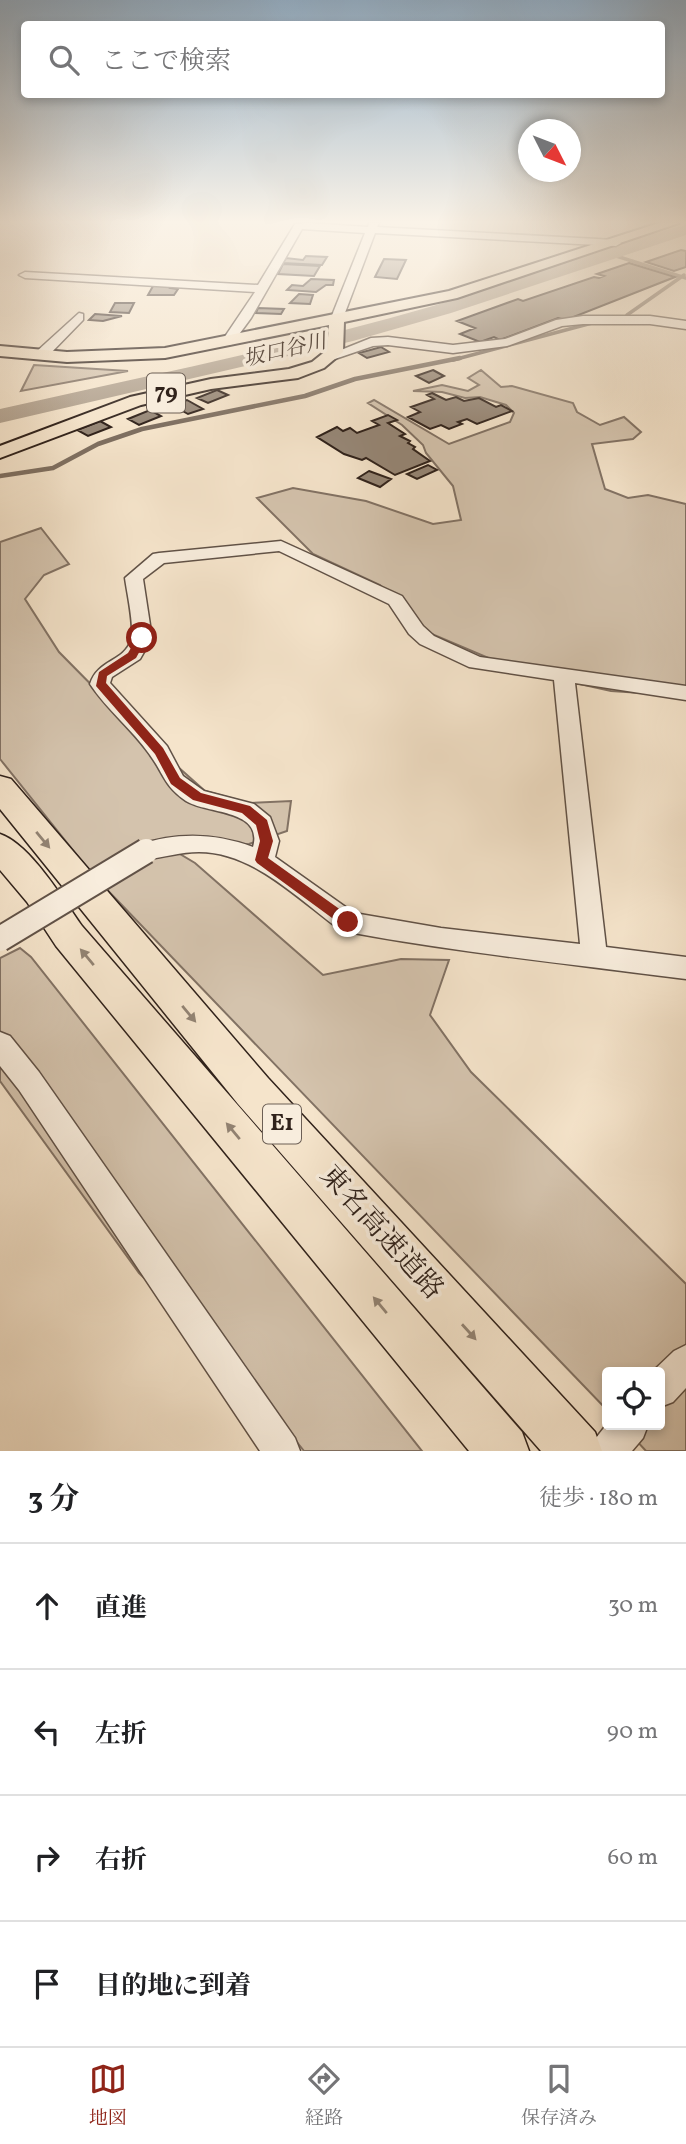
<!DOCTYPE html>
<html lang="ja">
<head>
<meta charset="utf-8">
<style>
	body { margin:0; font-family:Vollkorn,"Noto Serif JP",serif; background:#f6f6f6; color:#202124 }
	.controls { position:absolute; right:21px; bottom:21px; display:grid; overflow:hidden; border-radius:7px; box-shadow:0 4px 10px #0003 }
	.controls button { width:63px; height:63px; display:grid; place-items:center; padding:0; border:0; border-bottom:2px solid #e0e0e0; background:#fff; color:#202124; font:35px sans-serif }
	.compass { position:absolute; left:518px; top:119px; width:63px; height:63px; border-radius:50%; background:#fff; box-shadow:0 4px 10px #0003; rotate:132deg }
	.stop { position:absolute; width:21px; height:21px; margin:-16px; border:5px solid #8f2418; border-radius:50%; background:#fff }
	.stop.end { background:#8f2418; border-color:#fff; box-shadow:0 2px 7px #0008 }
	.list { margin:0; padding:0; list-style:none }
	h2 { display:flex; justify-content:space-between; align-items:center; height:91px; margin:0; padding:0 28px; font-size:30px }
	h2 small { font-size:23px; font-weight:400; color:#757577 }
	.list li { display:grid; grid-template-columns:46px 1fr auto; gap:21px; align-items:center; box-sizing:border-box; height:126px; padding:0 28px; border-top:2px solid #e0e0e0 }
	.list b { display:block; font-size:26px; white-space:nowrap }
	.list em { font-size:23px; font-style:normal; color:#757577 }
	.icon { flex:none; width:38px; height:38px; fill:none; stroke:currentColor; stroke-width:2; stroke-linecap:round; stroke-linejoin:round }
	.map { position:relative; flex:none; width:686px; height:1451px; overflow:hidden }
	.search { position:absolute; background:#fff; box-shadow:0 4px 10px #0003; left:21px; right:21px; top:21px; height:77px; display:flex; align-items:center; gap:18px; box-sizing:border-box; padding:0 24px; border-radius:7px; color:#757577; font-size:26px }
	.sheet { height:595px; background:#fff }
	nav { display:flex; justify-content:space-around; align-items:center; box-sizing:border-box; height:98px; border-top:2px solid #e0e0e0; background:#fff; font-size:19px; color:#757577 }
	nav a { display:grid; justify-items:center; gap:4px }
	nav .on { color:#8f2418 }
	.map>svg:first-child { display:block }
	.green { fill:#d4c3ad; stroke:#827264; stroke-width:2 }
	.lines { fill:none; stroke-linecap:round; stroke-linejoin:round }
	.stream-far1 { stroke:#7e6f61; stroke-width:3.5 }
	.stream { stroke:#7e6f61; stroke-width:4.5 }
	.river { fill:#b2a28f; fill-rule:evenodd }
	.building { fill:#968777; stroke:#30221b; stroke-width:2 }
	.minor-casing { stroke:#615247; stroke-width:3 }
	.major-casing { stroke:#30221b; stroke-width:4 }
	.highway-casing { stroke:#30221b; stroke-width:3 }
	.minor { fill:#f8eddd; fill-rule:evenodd }
	.major { fill:#f5e4cb; fill-rule:evenodd }
	.highway { fill:#f5e4cb; fill-rule:evenodd }
	.minor-bridge-casing { stroke:#615247; stroke-width:28; stroke-linecap:butt }
	.minor-bridge { stroke:#f8eddd; stroke-width:24 }
	.oneway { fill:#928373 }
	.route { fill:#8f2418 }
	.labels { text-anchor:middle; dominant-baseline:central; stroke-width:7; stroke-linejoin:round; paint-order:stroke }
	.far-water-label { font-size:21px; font-style:italic; fill:#5e4f44; stroke:#f8eddd }
	.shield { fill:#f8eddd; stroke:#6c5f55; stroke-width:2 }
	.shield-label { font-size:23px; font-weight:bold; fill:#30221b }
	.near-street-label { font-size:28px; fill:#30221b; stroke:#f8eddd }
</style>
</head>
<body>
<div class="map">
<svg width="686" height="1451" viewBox="0 0 686 1451">
	<rect width="100%" height="100%" fill="#f5e4cb"/>
	<filter id="stains"><feTurbulence type="fractalNoise" baseFrequency=".00286" numOctaves="4"/><feColorMatrix values="0 0 0 0 .2 0 0 0 0 .09 0 0 0 0 .02 0 0 0 .5 -.17"/></filter>
	<radialGradient id="worn" r=".72"><stop offset=".6" stop-color="#630" stop-opacity="0"/><stop offset="1" stop-color="#630" stop-opacity=".3"/></radialGradient>
	<path class="green" d="M34,365L128,371L21,391Z
		M481,370L501,387L512,386L573,403L577,412L600,425L624,417L641,432L633,439L592,444L605,489L628,498L648,495L686,504V696L611,691L517,670L427,632L380,585L313,554L257,498L293,488L366,501L433,524L461,520L453,486L426,453L423,445L402,425L368,403L374,400L449,444L510,422L514,413L506,405L480,397L465,398L442,392L413,391L442,385L468,391L479,385L468,378Z
		M41,528L69,564L44,575L25,599L59,652L131,725L205,791L249,803L291,801L287,831L249,844L170,848L195,863L323,975L401,959L449,960L430,1015L471,1072L686,1284V1451H646L622,1425H660V1372H607V1410L92,874L0,759V542Z
		M20,948L31,957L422,1451H304L236,1365L139,1273L0,1081V958Z"/>
	<g class="lines">
		<path class="stream-far1" d="M610,254L686,278
			M627,315L684,275
			M453,360L592,323"/>
		<path class="stream" d="M0,476L53,468L98,444L142,429L305,396L355,379L460,358"/>
		<path class="river" d="M686,225V235L451,313L353,341L0,423V409C145,376 291,347 433,306C518,281 600,246 686,225Z"/>
	</g>
	<path class="building" d="M681,250L686,251V267L674,271L646,262Z
		M306,256L327,257L322,265L283,263L286,258L303,260Z
		M384,259L406,260L397,279L375,277Z
		M629,263L675,277L566,320L558,318L500,340L494,337L480,342L460,334L475,328L457,321L518,299L523,301L594,277L599,278L604,276L597,274Z
		M283,264L320,266L314,276L278,274Z
		M311,279L334,280L333,285H326L316,292L287,290L292,285L303,286Z
		M153,286H171L170,288L178,289L174,295H148Z
		M299,294L313,295L310,304L290,303Z
		M115,303H134L129,313L110,312Z
		M258,308L284,309L281,314L256,313Z
		M95,314L122,316L103,321L89,320Z
		M381,347L389,352L367,358L359,353Z
		M433,370L444,376L429,383L416,376Z
		M217,390L228,395L208,403L197,398Z
		M432,393L446,400L456,397L464,401L479,398L496,407L501,405L512,411L477,424L467,419L458,422L462,424L449,429L441,425L430,429L408,417L420,412L411,407L434,399L427,395Z
		M187,400L203,409L188,414L172,405Z
		M150,410L161,416L139,425L128,419Z
		M388,415L397,420L388,423L405,434L400,436L410,441L408,443L415,447L413,449L430,461L395,475L366,458L362,460L344,454L317,437L337,427L343,431L350,428L357,433L379,425L372,421Z
		M100,421L111,427L88,436L77,430Z
		M428,465L437,470L417,479L407,474Z
		M369,471L391,479L380,487L358,478Z"/>
	<g class="lines">
		<g class="minor-casing">
			<path id="minor" d="M308,223L368,227L369,223H379L377,227L616,240L621,243L616,246L375,233L343,318L337,322L331,318L365,233L302,229L251,318L232,344L228,345L222,341L255,292L25,278L19,275L25,272L258,285L295,224Z
				M79,313L83,314V320L46,358H36V352Z
				M583,316H650L686,321V329L650,324H583L562,326L507,346L453,353L388,345L373,346L332,360L326,356L371,338L388,337L453,345L505,339L556,320Z
				M281,541L402,596L423,626L434,636L480,657L686,686V700L575,683L606,947L686,957V979C573,964 460,953 348,932L339,929C298,899 253,852 199,852C182,852 163,857 146,860L138,857L134,851L138,845C177,832 215,833 253,847C264,809 206,814 186,801C164,786 164,774 150,755C132,729 107,710 90,684C98,659 124,662 131,640C135,628 127,593 125,578L153,554L159,553ZM279,551L389,604L409,634L420,644L469,667L554,680L580,944L441,928L354,913L275,857L279,841L270,817L254,804L204,791L183,776L167,746L110,683L112,677L140,659L152,638L143,579L164,563Z
				M0,1032L10,1036L39,1072L295,1438L300,1451H260L19,1090L0,1066Z
				M686,1345V1388L673,1402L660,1407V1372H652L674,1351Z
				M607,1424V1425H648L643,1438L632,1451H591L596,1438Z"/>
		</g>
		<g class="major-casing">
			<path id="major" d="M659,223H679L457,298L344,322L343,352L324,368L298,378L211,389L141,405L0,458V446L130,397L211,379L289,369L312,362L327,350L329,325L165,358L67,362L0,356V346L67,352L165,348L449,291Z"/>
		</g>
		<g class="highway-casing">
			<path id="highway" d="M0,776L11,779L268,1078L595,1432L602,1451H541L238,1104L0,809Z
				M0,834C30,844 63,899 82,926L522,1432L529,1451H469L56,946L27,902L0,870Z"/>
		</g>
		<use href="#minor" class="minor"/>
		<use href="#major" class="major"/>
		<use href="#highway" class="highway"/>
		<g class="minor-bridge-casing">
			<path id="minor-bridge" d="M0,939L146,851"/>
		</g>
		<use href="#minor-bridge" class="minor-bridge"/>
	</g>
	<defs><path id="oneway-solid" d="M-6-.8H1V-3.2L6.5 0L1 3.2V.8H-6Z" transform="scale(1.75)"/></defs>
	<g class="oneway">
		<use href="#oneway-solid" transform="translate(43 840) rotate(50)"/>
		<use href="#oneway-solid" transform="translate(87 957) rotate(-130)"/>
		<use href="#oneway-solid" transform="translate(189 1014) rotate(50)"/>
		<use href="#oneway-solid" transform="translate(233 1131) rotate(-130)"/>
		<use href="#oneway-solid" transform="translate(380 1305) rotate(-130)"/>
		<use href="#oneway-solid" transform="translate(469 1332) rotate(48)"/>
	</g>
	<linearGradient id="sky" x2="0" y2="1"><stop stop-color="#92adc4"/><stop offset="0.52" stop-color="#faf3e8"/><stop offset="1" stop-color="#faf3e8" stop-opacity="0"/></linearGradient>
	<rect width="686" height="427" fill="url(#sky)"/>
	<path class="route" d="M138,636L147,638L136,658L107,676L106,683L163,748L180,778L201,793L250,806L267,820L273,841L268,858L352,918V926H343L257,863L255,860L260,841L256,825L242,813L193,800L171,784L155,754L96,686L99,672L128,653Z"/>
	<g class="labels">
		<g class="far-water-label">
			<text transform="translate(285 351) rotate(-13)">坂口谷川</text>
		</g>
		<g class="shield">
			<rect x="147" y="373.5" width="38" height="39" rx="5"/>
			<rect x="263" y="1104.5" width="38" height="39" rx="5"/>
		</g>
		<g class="shield-label">
			<text x="166" y="393">79</text>
			<text x="282" y="1124">E1</text>
		</g>
		<g class="near-street-label">
			<text transform="translate(381 1233) rotate(48)">東名高速道路</text>
		</g>
	</g>
	<rect width="100%" height="100%" filter="url(#stains)"/>
	<rect width="100%" height="100%" fill="url(#worn)"/>
</svg>
<div class="controls">
<button><svg class="icon" aria-label="locate" viewBox="0 0 24 24"><circle cx="12" cy="12" r="6"/><path d="M12 2v4M12 18v4M2 12h4M18 12h4"/></svg></button>
</div>
<svg class="compass" viewBox="-18 -18 36 36"><path d="M0-13l5 13h-10z" fill="#e53935"/><path d="M0 13l5-13h-10z" fill="#757577"/></svg>
<div class="stop" style="left:142px;top:638px"></div>
<div class="stop end" style="left:348px;top:922px"></div>
<div class="search"><svg class="icon" aria-label="search" viewBox="0 0 24 24"><circle cx="10" cy="10" r="6"/><path d="M15 15l6 6"/></svg>ここで検索</div>
</div>
<section class="sheet">
<h2>3 分<small>徒歩 · 180 m</small></h2>
<ul class="list">
<li><svg class="icon" aria-label="ahead" viewBox="0 0 24 24"><path d="M12 20V5M6 11l6-6 6 6"/></svg><div><b>直進</b></div><em>30 m</em></li>
<li><svg class="icon" aria-label="left" viewBox="0 0 24 24"><path d="M17 20v-9H6M10 6l-5 5 5 5"/></svg><div><b>左折</b></div><em>90 m</em></li>
<li><svg class="icon" aria-label="right" viewBox="0 0 24 24"><path d="M7 20v-9h11M14 6l5 5-5 5"/></svg><div><b>右折</b></div><em>60 m</em></li>
<li><svg class="icon" aria-label="arrive" viewBox="0 0 24 24"><path d="M6 21V4h12l-3 4 3 4H6"/></svg><div><b>目的地に到着</b></div></li>
</ul>
</section>
<nav>
<a class="on"><svg class="icon" aria-label="map" viewBox="0 0 24 24"><path d="M3 6l6-2 6 2 6-2v14l-6 2-6-2-6 2zM9 4v14M15 6v14"/></svg>地図</a>
<a><svg class="icon" aria-label="directions" viewBox="0 0 24 24"><path d="M12 3l9 9-9 9-9-9zM9 14v-3h6M13 9l2 2-2 2"/></svg>経路</a>
<a><svg class="icon" aria-label="saved" viewBox="0 0 24 24"><path d="M7 4h10v16l-5-4-5 4z"/></svg>保存済み</a>
</nav>
</body>
</html>
